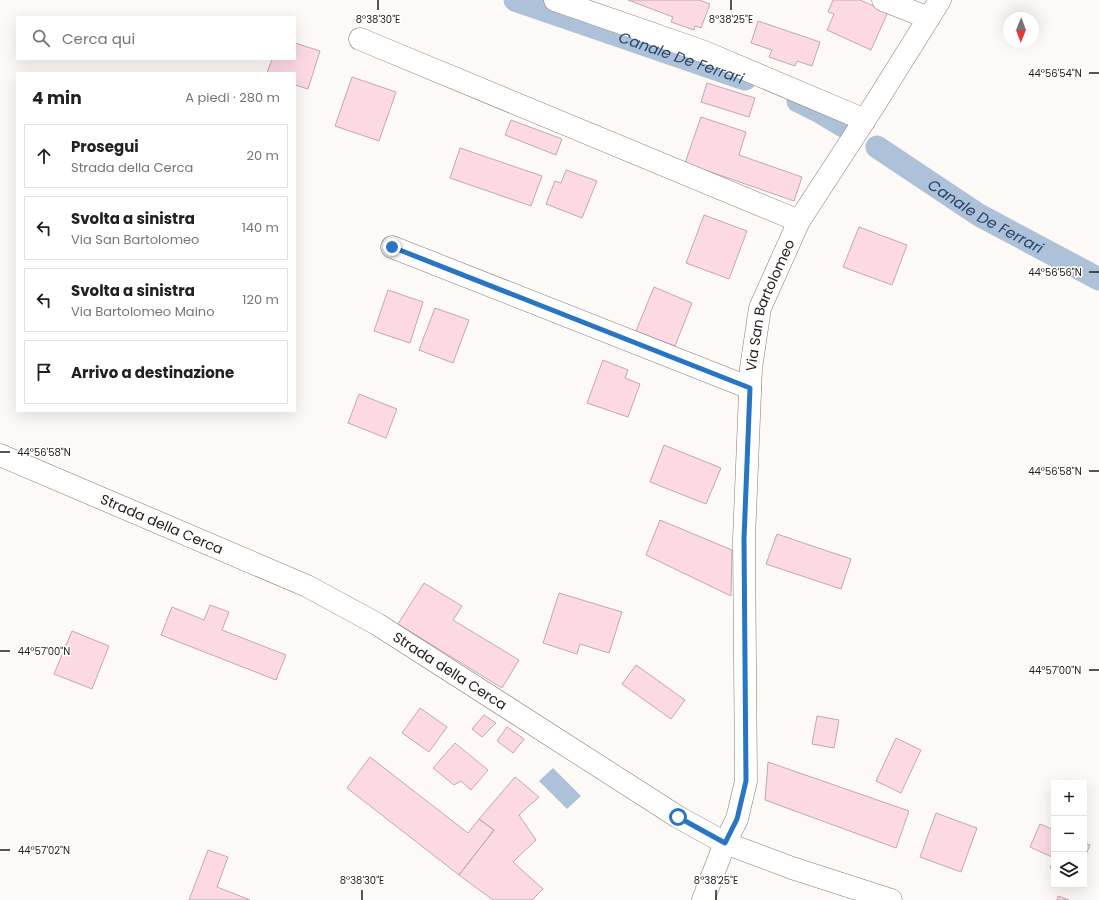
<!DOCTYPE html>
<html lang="it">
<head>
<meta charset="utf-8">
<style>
	body { margin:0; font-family:Poppins,sans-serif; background:#f6f6f6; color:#202124 }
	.controls { position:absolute; right:12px; bottom:12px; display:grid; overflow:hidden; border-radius:0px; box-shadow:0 4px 16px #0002 }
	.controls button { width:36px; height:36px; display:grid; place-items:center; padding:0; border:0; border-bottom:1px solid #e0e0e0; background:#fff; color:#202124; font:20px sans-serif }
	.compass { position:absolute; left:1003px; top:12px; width:36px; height:36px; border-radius:50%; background:#fff; box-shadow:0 4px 16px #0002; rotate:181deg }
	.stop { position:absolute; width:12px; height:12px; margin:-9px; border:3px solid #2875c4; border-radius:50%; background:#fff }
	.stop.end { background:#2875c4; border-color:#fff; box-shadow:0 1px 4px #0008 }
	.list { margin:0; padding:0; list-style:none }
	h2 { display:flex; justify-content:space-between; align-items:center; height:52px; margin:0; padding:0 16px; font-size:17px }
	h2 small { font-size:13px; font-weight:400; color:#757577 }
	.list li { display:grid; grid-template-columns:26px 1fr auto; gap:12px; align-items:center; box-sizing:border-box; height:64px; margin:0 8px 8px; padding:0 8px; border:1px solid #e0e0e0; border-radius:0px }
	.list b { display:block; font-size:15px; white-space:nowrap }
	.list p { margin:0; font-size:13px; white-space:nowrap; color:#757577 }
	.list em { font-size:13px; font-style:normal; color:#757577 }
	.icon { flex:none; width:22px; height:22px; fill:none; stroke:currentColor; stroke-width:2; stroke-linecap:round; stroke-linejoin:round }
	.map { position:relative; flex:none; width:1099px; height:900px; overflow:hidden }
	.search { position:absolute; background:#fff; box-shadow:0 4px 16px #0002; left:16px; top:16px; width:280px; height:44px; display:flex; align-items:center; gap:10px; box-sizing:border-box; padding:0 14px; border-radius:0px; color:#757577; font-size:15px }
	.panel { position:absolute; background:#fff; box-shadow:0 4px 16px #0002; left:16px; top:72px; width:280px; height:340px; border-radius:0px }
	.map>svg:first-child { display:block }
	.water { fill:#adc2d9 }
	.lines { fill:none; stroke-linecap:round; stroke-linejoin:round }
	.canal { stroke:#adc2d9; stroke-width:23 }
	.building { fill:#fcd9e3; stroke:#bfa9af }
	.minor-casing { stroke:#89786c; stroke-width:23 }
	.tertiary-casing { stroke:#89786c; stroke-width:23 }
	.minor { stroke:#fff; stroke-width:22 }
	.tertiary { stroke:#fff; stroke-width:22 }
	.route { stroke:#2875c4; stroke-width:5 }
	.ticks { fill:none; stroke:#241d18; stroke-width:1.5 }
	.labels { text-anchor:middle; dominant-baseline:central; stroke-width:3; stroke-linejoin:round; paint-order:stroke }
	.street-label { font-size:14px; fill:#241d18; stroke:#fff }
	.water-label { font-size:15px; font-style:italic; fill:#244567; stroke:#fff }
	.ticks-label { font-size:10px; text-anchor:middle; fill:#241d18; stroke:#fff; stroke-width:3; stroke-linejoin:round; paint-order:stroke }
</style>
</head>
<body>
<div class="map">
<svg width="1099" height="900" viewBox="0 0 1099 900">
	<rect width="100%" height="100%" fill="#fdf9f6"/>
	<path class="water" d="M553,768L581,796L567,809L539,781Z"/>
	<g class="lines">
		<g class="canal">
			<path id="s1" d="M515,0L745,79"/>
			<path d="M798,101L818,111L843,126"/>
			<path id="s2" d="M877,147L979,215L1099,279"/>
		</g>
	</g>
	<path class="building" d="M628,0H699L710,4L701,28L695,26L694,30L671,22L673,17Z
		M833,0H860L888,12L871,50L827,30L834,14L828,12Z
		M758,21L820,42L812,66L797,61L795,66L769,57L772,50L751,43Z
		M295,43L320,51L308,89L295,85V73H267L272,59H295Z
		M352,77L396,92L379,141L335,126Z
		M707,83L755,98L749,117L701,102Z
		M701,117L746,132L739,155L802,177L794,201L685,163Z
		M511,120L562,139L556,155L505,135Z
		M460,148L542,176L531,206L450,178Z
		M566,170L597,181L582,218L546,204L555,181L561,183Z
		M704,215L747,231L729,279L686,263Z
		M859,227L907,245L892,285L843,267Z
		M654,287L692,303L675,346L636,331Z
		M388,290L423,302L410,343L374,331Z
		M435,308L469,320L453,363L419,350Z
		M603,360L628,370L625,378L640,384L628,417L587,403Z
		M359,394L397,409L386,438L348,423Z
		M664,445L721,468L706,504L650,482Z
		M660,520L732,550L731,596L646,555Z
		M777,534L851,559L841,589L766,564Z
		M424,583L462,606L453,620L519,660L502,688L398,624Z
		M559,593L622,612L609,653L580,644L577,654L543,643Z
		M210,605L229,612L222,630L286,655L276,680L161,635L172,607L204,620Z
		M72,631L109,646L92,689L54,674Z
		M636,665L685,700L671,719L622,684Z
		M420,708L447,727L429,752L402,733Z
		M484,715L496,723L482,737L472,729Z
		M817,716L839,720L834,748L812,744Z
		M507,727L524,739L513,753L497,741Z
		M896,738L921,750L901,793L876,781Z
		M455,743L488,770L471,790L461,781L454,785L433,768Z
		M370,757L468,833L479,819L494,830L459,875L347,788Z
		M768,762L909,811L896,848L765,800Z
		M515,777L539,797L519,815L536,840L513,862L543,889L532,900H493L459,875L494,830L479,819Z
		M936,813L977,828L961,872L920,857Z
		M1040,824L1054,830V858L1030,847Z
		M1084,843L1090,845L1084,859Z
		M208,850L228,857L217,887L250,900H189Z
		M1054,859V869L1050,868Z
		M1058,896L1069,900H1057Z"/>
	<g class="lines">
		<g class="minor-casing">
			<path id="minor" d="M555,0L702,51L865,120
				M883,0L929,18
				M360,39L799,221
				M392,247L750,388"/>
		</g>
		<g class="tertiary-casing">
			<g id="tertiary">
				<path id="s3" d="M0,455L307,586L377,624L678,817L725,843L792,868L891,900"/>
				<path id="s4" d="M703,900L725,843L737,819L746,781L744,539L751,368L760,308L799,221L875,104L940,0"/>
			</g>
		</g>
		<use href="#minor" class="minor"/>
		<use href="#tertiary" class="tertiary"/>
	</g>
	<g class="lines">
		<path class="route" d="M392,247L750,388L744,539L746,781L737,819L725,843L678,817"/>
	</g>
	<path class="ticks" d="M378,10V0M731,10V0M1089,73H1099M1089,272H1099M0,452H10M1089,471H1099M0,651H10M1089,670H1099M0,850H10M362,900V890M716,900V890"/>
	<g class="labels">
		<g class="street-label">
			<text stroke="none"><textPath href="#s4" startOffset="606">Via San Bartolomeo</textPath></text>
			<text stroke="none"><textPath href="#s3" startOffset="176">Strada della Cerca</textPath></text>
			<text stroke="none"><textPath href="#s3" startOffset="500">Strada della Cerca</textPath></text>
		</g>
		<g class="water-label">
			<text stroke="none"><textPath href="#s1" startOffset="176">Canale De Ferrari</textPath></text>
			<text stroke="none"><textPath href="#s2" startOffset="129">Canale De Ferrari</textPath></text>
		</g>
	</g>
	<g class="ticks-label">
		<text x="378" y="23">8°38'30"E</text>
		<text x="731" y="23">8°38'25"E</text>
		<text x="1055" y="77">44°56'54"N</text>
		<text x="1055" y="276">44°56'56"N</text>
		<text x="44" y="456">44°56'58"N</text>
		<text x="1055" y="475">44°56'58"N</text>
		<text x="44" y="655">44°57'00"N</text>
		<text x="1055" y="674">44°57'00"N</text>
		<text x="44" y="854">44°57'02"N</text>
		<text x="362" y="884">8°38'30"E</text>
		<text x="716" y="884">8°38'25"E</text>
	</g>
</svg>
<div class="controls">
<button>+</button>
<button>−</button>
<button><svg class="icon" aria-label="layers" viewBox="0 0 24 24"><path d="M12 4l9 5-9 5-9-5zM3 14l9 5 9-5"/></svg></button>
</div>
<svg class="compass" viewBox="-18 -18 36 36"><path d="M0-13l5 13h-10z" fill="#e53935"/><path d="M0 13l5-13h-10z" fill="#757577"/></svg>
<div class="stop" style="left:678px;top:817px"></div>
<div class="stop end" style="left:392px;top:247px"></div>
<div class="search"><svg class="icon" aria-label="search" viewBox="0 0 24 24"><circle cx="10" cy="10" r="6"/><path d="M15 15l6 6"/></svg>Cerca qui</div>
<section class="panel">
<h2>4 min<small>A piedi · 280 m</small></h2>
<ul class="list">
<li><svg class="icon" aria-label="ahead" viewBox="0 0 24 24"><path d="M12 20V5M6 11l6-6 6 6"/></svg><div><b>Prosegui</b><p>Strada della Cerca</p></div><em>20 m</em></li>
<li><svg class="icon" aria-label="left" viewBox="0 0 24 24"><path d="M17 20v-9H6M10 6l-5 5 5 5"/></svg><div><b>Svolta a sinistra</b><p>Via San Bartolomeo</p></div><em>140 m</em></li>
<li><svg class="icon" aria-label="left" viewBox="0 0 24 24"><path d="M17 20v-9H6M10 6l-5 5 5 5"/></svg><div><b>Svolta a sinistra</b><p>Via Bartolomeo Maino</p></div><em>120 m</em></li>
<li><svg class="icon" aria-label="arrive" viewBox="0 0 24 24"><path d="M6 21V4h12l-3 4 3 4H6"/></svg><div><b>Arrivo a destinazione</b></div></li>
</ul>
</section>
</div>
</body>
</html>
